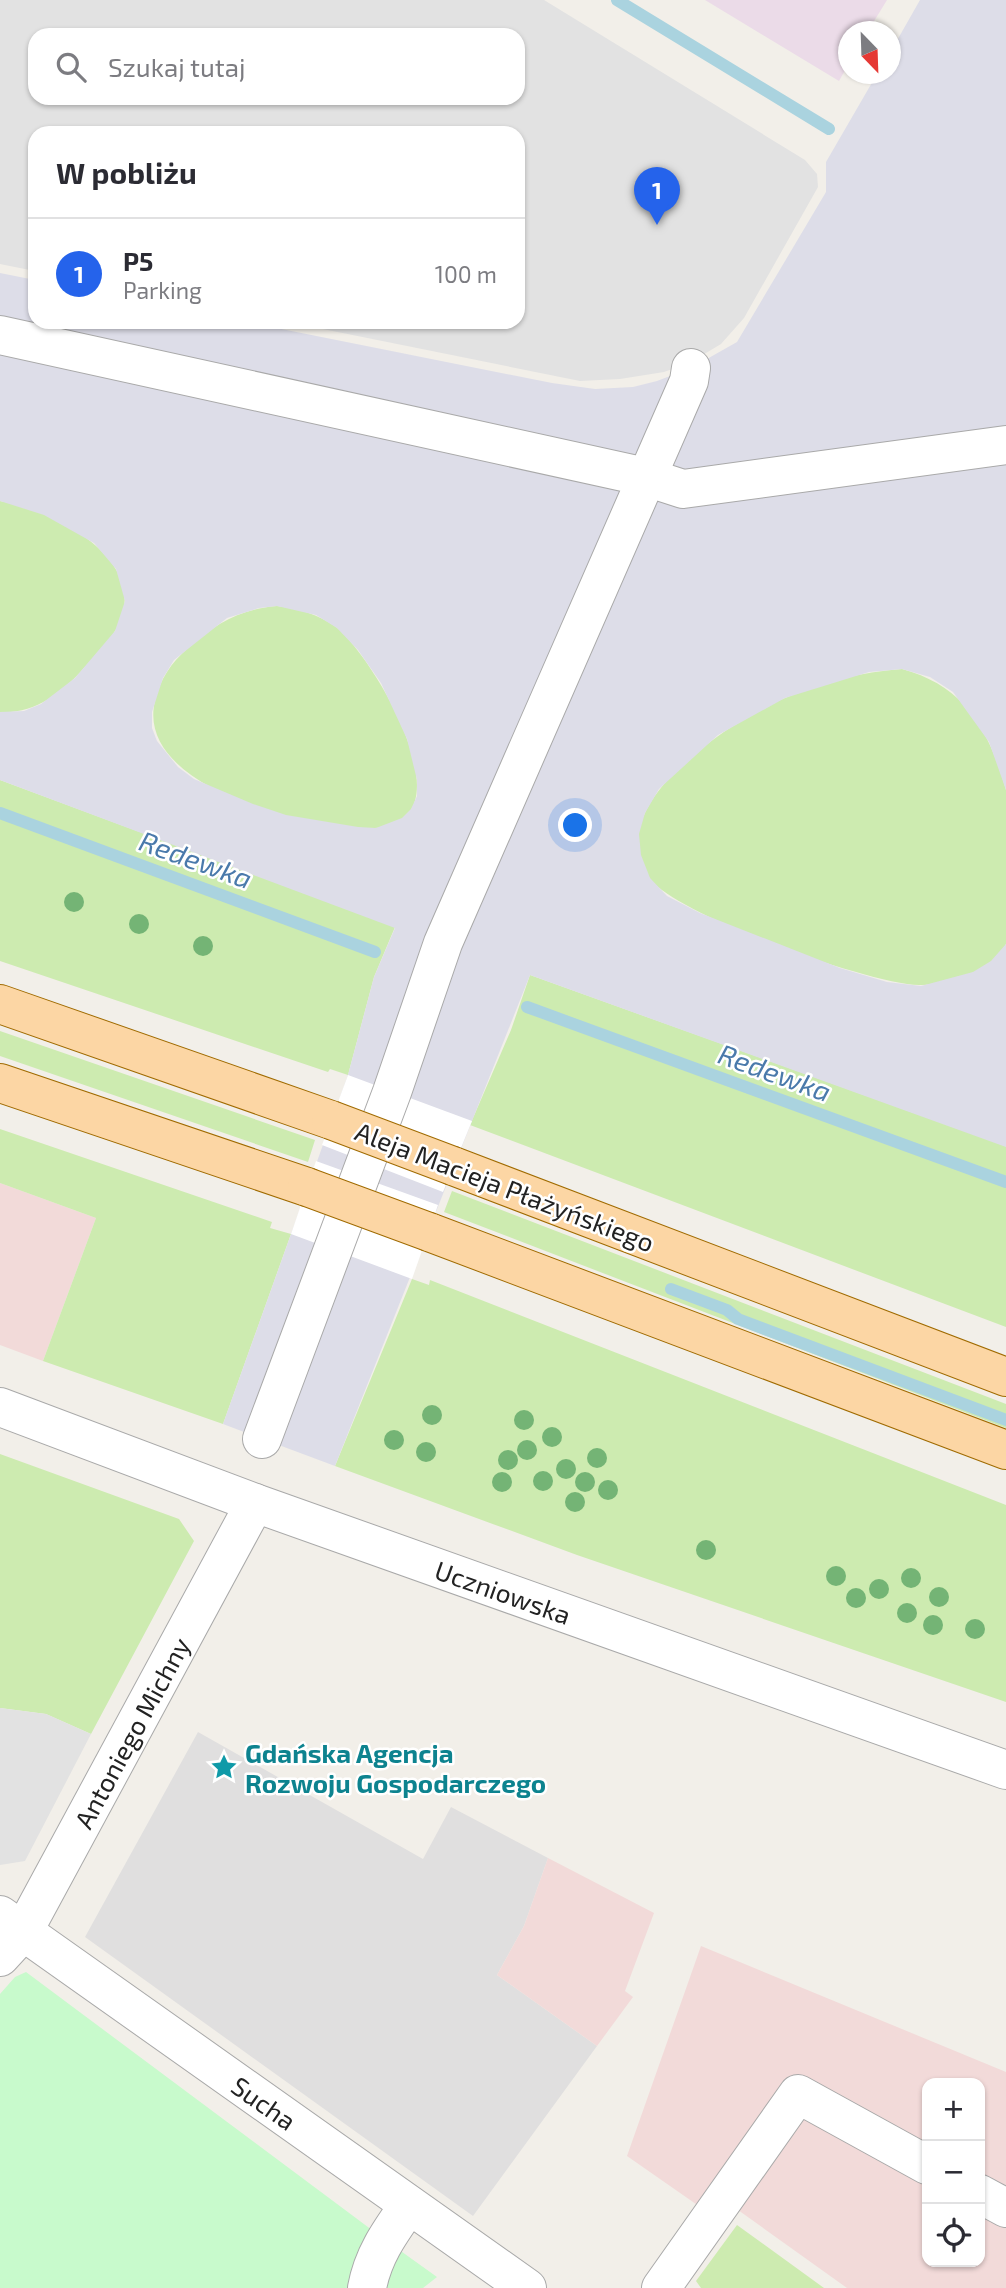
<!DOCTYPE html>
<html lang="pl">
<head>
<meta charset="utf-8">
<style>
	body { margin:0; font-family:"Exo 2",sans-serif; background:#f2f2f3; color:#2b2b33 }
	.controls { position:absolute; right:21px; bottom:21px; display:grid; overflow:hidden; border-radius:14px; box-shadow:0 2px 5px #0004 }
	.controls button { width:63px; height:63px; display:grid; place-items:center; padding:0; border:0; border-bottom:2px solid #e1e1e2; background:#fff; color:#2b2b33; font:35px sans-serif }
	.compass { position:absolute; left:838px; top:21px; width:63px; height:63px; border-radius:50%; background:#fff; box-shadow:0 2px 5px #0004; rotate:157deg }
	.you { position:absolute; left:576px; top:826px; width:24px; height:24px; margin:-18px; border:5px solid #fff; border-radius:50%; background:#1a73e8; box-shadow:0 0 0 10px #1a73e833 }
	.badge { display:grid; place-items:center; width:46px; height:46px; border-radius:50%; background:#2563eb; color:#fff; font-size:23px; font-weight:700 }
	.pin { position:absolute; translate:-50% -58px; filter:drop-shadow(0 2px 4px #0008) }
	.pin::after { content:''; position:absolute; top:37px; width:24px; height:21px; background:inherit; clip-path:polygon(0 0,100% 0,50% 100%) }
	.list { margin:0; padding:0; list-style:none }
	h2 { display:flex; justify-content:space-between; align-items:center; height:91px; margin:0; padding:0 28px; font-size:30px }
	h2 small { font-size:23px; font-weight:400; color:#7c7c81 }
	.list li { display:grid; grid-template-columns:46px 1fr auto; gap:21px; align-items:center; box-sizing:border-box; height:112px; padding:0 28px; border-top:2px solid #e1e1e2 }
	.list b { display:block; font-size:26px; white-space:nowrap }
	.list p { margin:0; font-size:23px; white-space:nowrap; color:#7c7c81 }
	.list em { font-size:23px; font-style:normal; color:#7c7c81 }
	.icon { flex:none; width:38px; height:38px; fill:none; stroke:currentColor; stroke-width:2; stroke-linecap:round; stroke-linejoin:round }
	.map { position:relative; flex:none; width:1006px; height:2288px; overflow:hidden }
	.search { position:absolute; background:#fff; box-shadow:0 2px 5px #0004; left:28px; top:28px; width:497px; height:77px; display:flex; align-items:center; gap:18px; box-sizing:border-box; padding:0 24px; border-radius:21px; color:#7c7c81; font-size:26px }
	.panel { position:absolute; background:#fff; box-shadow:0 2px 5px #0004; left:28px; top:126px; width:497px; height:203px; border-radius:21px }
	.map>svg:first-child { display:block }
	.residential { fill:#e0dfdf }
	.commercial { fill:#f2dad9; fill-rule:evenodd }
	.industrial { fill:#ebdbe8 }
	.grass { fill:#cdebb0 }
	.park { fill:#c8facc }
	.parking { fill:#e2e2e2; fill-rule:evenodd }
	.plaza { fill:#dddde8; fill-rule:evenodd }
	.pier { fill:#fff }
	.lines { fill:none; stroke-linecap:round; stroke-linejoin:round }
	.stream { stroke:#aad3df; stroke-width:12 }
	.minor-casing { stroke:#a9a9a9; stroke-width:40 }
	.major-casing { stroke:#a06b00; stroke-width:40 }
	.minor { stroke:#fff; stroke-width:38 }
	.major { stroke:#fcd6a4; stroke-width:38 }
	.major-bridge-casing { stroke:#a06b00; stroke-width:40; stroke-linecap:butt }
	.major-bridge { stroke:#fcd6a4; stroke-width:38 }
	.tree { fill:#74b475 }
	.labels { text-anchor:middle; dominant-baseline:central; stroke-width:5; stroke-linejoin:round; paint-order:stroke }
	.street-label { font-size:26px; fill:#222; stroke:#fff }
	.culture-label { font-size:26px; font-weight:bold; fill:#0d838f; stroke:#fff; text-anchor:start }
	.water-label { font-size:28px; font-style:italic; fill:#4a7aab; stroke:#fff }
</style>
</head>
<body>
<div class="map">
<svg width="1006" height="2288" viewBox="0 0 1006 2288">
	<rect width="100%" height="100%" fill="#f2efe9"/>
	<path class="residential" d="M198,1732L423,1859L451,1807L548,1858L524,1926L497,1975L597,2046L473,2216L85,1937Z"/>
	<path class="commercial" d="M0,1183L96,1218L43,1361L0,1345Z
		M548,1858L654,1913L625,1991L633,1997L597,2046L497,1975L524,1926Z
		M701,1946L1006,2072V2288H847L738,2210L726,2225L627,2156ZM927,2083H980V2262H927Z"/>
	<path class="industrial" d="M705,0H887L868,31L848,32V65L839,81Z"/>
	<path class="grass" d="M0,501C48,509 138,552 123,613C117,635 98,653 83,669C61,694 34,714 0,712Z
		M277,606C299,609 318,614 336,627C373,656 474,824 374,828C311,830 134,788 155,701C160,679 171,663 188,648C215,624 239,609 277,606Z
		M902,669C965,686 989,730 1006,790V944C993,971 946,986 919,985C870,984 680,916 651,880C595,807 731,721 785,698C823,682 861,672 902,669Z
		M0,780L395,927L374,977L348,1075L330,1069L328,1072L0,961Z
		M530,975L1006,1146V1327L470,1125L511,1030Z
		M0,1031L315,1140L308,1162L0,1056Z
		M0,1129L272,1222L270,1228L291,1234L223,1424L43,1361L96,1218L0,1183Z
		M452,1191L1006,1404V1428L444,1212Z
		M412,1279L429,1285L430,1280L1006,1505V1702L577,1555L335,1466Z
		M0,1454L179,1519L194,1541L91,1734L46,1714L0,1708Z
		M737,2225L824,2288H701L696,2281Z"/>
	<path class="park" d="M26,1972L384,2239L437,2277L423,2288H0V1994L15,1977Z"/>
	<path class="parking" d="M0,0H544L805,160L817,174L818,187L744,318L721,344L691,362L664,372L620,379L580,381L288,322H518V133H35V271L0,264ZM35,35H518V98H35Z
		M0,1708L46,1714L91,1734L25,1861L0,1865Z"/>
	<path class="plaza" d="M920,0H1006V790L989,742L953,692L930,677L902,669L869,672L785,698L718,735L659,789L645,813L639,834L641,855L650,878L667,896L700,913L840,968L887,982L921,986L973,972L991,961L1006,944V1147L530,975L335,1466L223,1424L348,1075L374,977L395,928L0,780V712L24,711L41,704L75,678L115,631L125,601L116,569L94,543L44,515L0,501V273L35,280V322H246L552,383L595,389L633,387L657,381L691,368L737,342L826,192V162L877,74H890L891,51ZM277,606L316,615L337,628L358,650L381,683L407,739L417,780V796L411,809L402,818L376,828L358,827L286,815L253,804L194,779L178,767L157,741L152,728V712L163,678L174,660L227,618L259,608Z"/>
	<path class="pier" d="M348,1075L472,1121L443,1192L322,1145Z
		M316,1161L438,1205L412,1279L291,1234Z"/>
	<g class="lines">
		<path class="stream" d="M617,0L829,129
			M0,813L375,952
			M527,1007L1006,1182
			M671,1289L727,1310L738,1319L1006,1420"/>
		<g class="minor-casing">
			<g id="minor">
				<path d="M0,335L646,477L683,489L1006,445"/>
				<path id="s1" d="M0,1407L255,1503L1006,1770"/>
				<path d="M262,1439L392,1092L443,943L689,381L691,368"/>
				<path id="s2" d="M0,1915L527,2288"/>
				<path id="s3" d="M0,1957L23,1932L255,1503"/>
				<path d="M980,2194L1006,2208"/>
				<path d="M367,2288C373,2255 390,2232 409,2205"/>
				<path d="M661,2288L798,2094L927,2165"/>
			</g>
		</g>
		<g class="major-casing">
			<path id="major" d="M0,1004L331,1120
				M0,1083L307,1187
				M453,1166L1006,1377
				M429,1232L1006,1450"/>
		</g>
		<use href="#minor" class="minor"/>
		<use href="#major" class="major"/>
		<g class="major-bridge-casing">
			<path id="major-bridge" d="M331,1120L453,1166
				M307,1187L429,1232"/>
		</g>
		<use href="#major-bridge" class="major-bridge"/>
	</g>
	<g class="tree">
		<circle cx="74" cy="902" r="10"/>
		<circle cx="139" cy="924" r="10"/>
		<circle cx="203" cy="946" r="10"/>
		<circle cx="432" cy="1415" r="10"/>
		<circle cx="524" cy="1420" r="10"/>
		<circle cx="552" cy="1437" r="10"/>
		<circle cx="394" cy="1440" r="10"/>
		<circle cx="527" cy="1450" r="10"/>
		<circle cx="426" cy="1452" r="10"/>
		<circle cx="597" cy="1458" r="10"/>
		<circle cx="508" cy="1460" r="10"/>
		<circle cx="566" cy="1469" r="10"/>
		<circle cx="543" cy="1481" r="10"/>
		<circle cx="502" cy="1482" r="10"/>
		<circle cx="585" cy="1482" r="10"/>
		<circle cx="608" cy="1490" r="10"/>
		<circle cx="575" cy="1502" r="10"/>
		<circle cx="706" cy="1550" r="10"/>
		<circle cx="836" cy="1576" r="10"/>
		<circle cx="911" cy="1578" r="10"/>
		<circle cx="879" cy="1589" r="10"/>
		<circle cx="939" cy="1597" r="10"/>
		<circle cx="856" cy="1598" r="10"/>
		<circle cx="907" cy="1613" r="10"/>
		<circle cx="933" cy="1625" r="10"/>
		<circle cx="975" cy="1629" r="10"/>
	</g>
	<defs>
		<g id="sight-bare" transform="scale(2.1)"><path d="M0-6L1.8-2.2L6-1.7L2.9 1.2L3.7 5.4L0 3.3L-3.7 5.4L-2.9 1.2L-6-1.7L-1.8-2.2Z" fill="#0f9aa8" stroke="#fff" stroke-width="2.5" paint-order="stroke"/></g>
	</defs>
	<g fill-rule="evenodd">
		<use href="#sight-bare" x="224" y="1767"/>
	</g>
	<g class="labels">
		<g class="street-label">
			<text transform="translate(505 1186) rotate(21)">Aleja Macieja Płażyńskiego</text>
			<text stroke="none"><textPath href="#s1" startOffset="536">Uczniowska</textPath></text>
			<text stroke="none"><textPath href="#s3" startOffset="261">Antoniego Michny</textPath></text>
			<text stroke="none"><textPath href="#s2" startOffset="324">Sucha</textPath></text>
		</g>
		<g class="culture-label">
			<text x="245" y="1752">Gdańska Agencja<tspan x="245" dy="30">Rozwoju Gospodarczego</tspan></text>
		</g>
		<g class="water-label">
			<text transform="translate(196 859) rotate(20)">Redewka</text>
			<text transform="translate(775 1072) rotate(20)">Redewka</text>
		</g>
	</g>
</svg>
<div class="controls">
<button>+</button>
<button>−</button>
<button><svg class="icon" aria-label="locate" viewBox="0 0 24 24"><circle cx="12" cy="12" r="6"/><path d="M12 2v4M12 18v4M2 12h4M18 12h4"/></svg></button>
</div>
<svg class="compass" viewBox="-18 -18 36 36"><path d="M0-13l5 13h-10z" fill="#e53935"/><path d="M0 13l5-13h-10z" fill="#7c7c81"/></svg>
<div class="you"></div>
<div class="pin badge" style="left:657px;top:225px">1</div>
<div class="search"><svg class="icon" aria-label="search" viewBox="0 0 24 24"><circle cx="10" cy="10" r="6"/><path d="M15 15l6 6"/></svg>Szukaj tutaj</div>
<section class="panel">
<h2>W pobliżu<small></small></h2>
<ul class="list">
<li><span class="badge">1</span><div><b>P5</b><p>Parking</p></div><em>100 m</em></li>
</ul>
</section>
</div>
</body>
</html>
